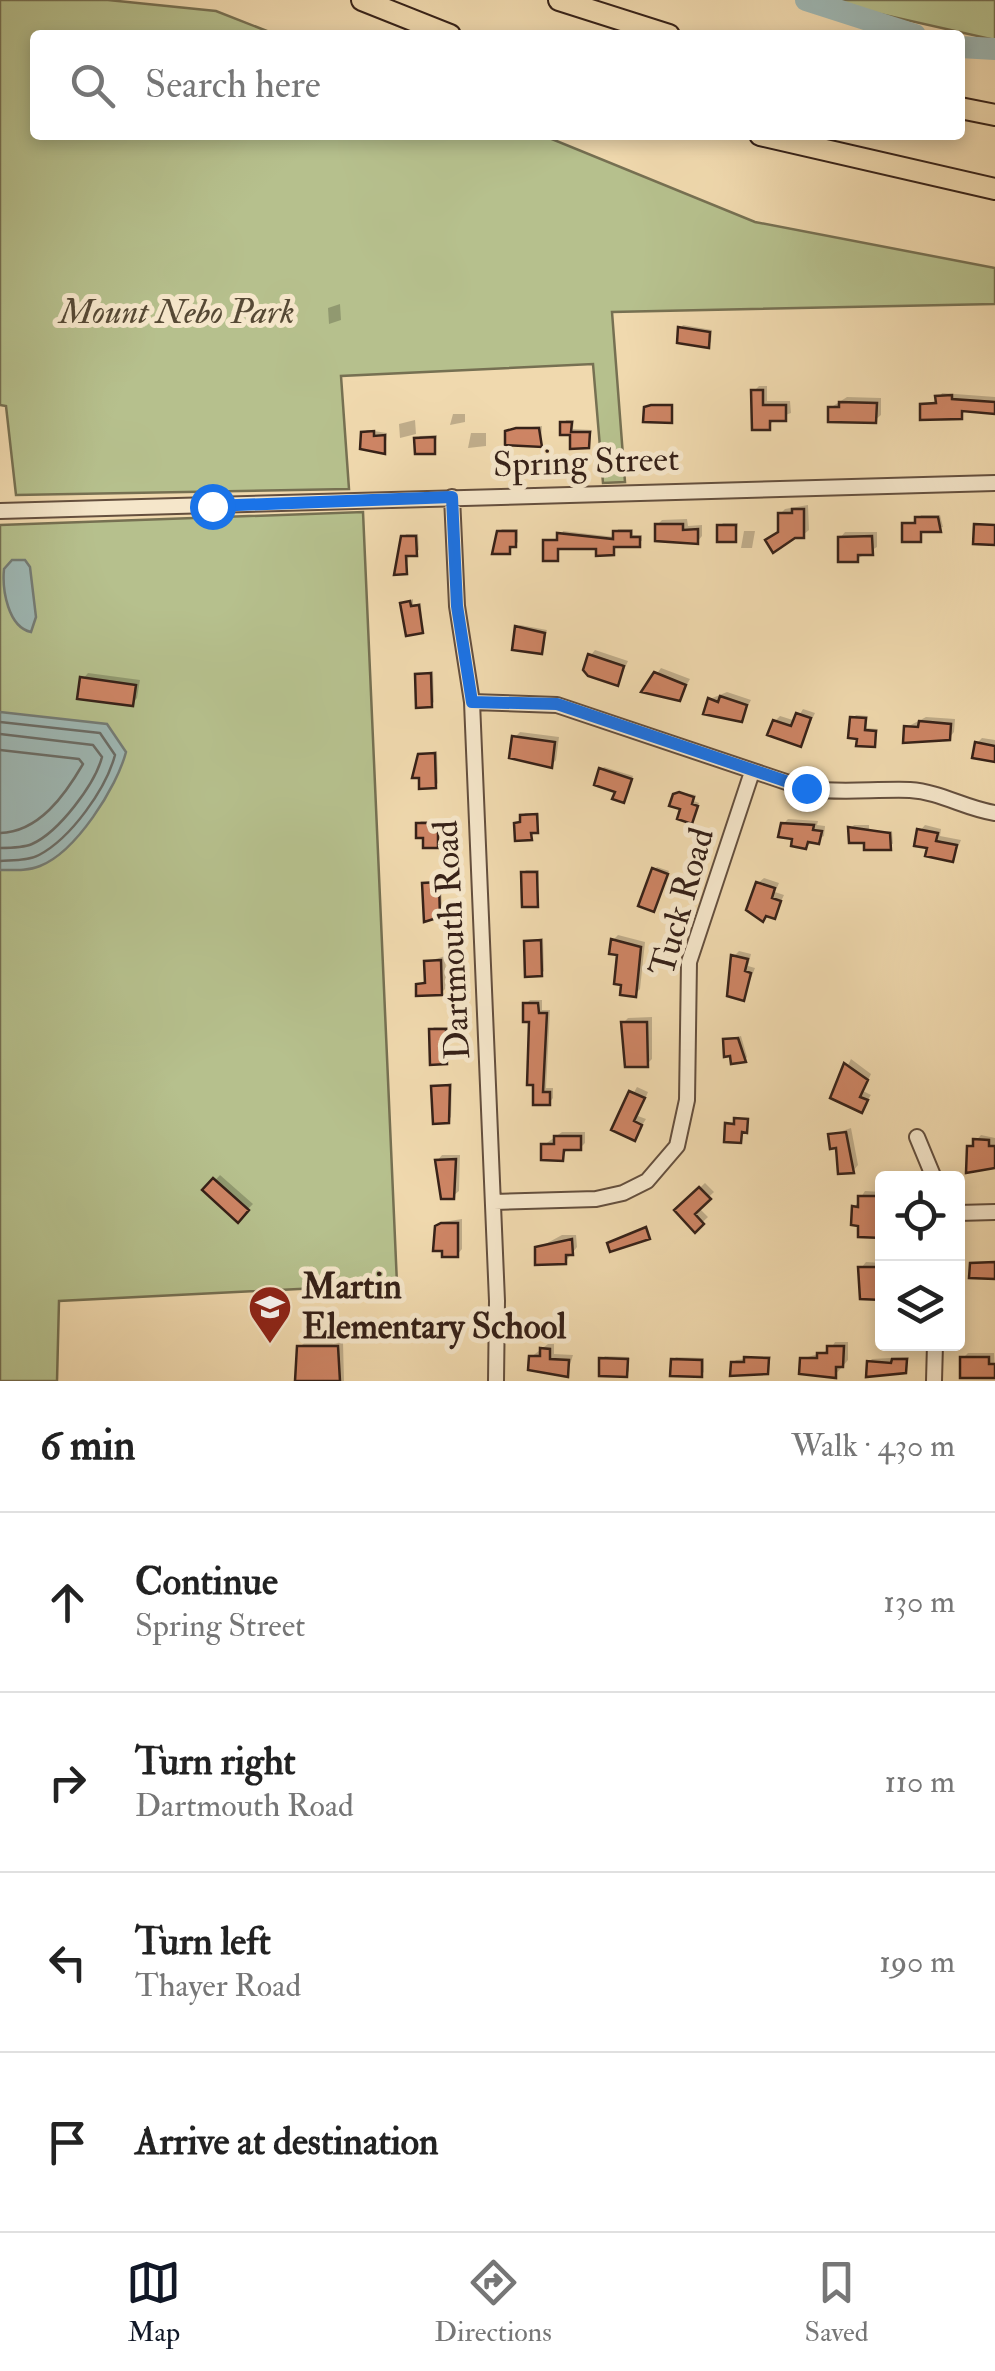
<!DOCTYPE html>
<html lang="en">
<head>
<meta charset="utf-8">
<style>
	body { margin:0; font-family:"IM FELL Double Pica",serif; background:#f6f6f6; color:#222 }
	.controls { position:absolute; right:30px; bottom:30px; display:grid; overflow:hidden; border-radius:10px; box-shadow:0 5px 15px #0003 }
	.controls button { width:90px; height:90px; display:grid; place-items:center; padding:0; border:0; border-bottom:2px solid #e0e0e0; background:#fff; color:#222; font:50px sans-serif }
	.stop { position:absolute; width:30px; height:30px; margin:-22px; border:8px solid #1a73e8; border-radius:50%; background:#fff }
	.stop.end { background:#1a73e8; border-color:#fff; box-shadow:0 2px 10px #0008 }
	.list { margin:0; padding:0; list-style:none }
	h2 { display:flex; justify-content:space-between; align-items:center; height:130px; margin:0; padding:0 40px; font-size:42px }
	h2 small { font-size:32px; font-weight:400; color:#767676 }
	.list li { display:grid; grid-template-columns:65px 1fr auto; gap:30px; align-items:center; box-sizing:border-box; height:180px; padding:0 40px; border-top:2px solid #e0e0e0 }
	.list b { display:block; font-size:38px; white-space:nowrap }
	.list p { margin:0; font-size:32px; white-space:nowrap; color:#767676 }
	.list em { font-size:32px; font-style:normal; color:#767676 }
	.icon { flex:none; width:55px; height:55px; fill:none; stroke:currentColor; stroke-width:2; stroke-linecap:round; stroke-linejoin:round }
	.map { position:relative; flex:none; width:995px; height:1381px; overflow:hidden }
	.search { position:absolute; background:#fff; box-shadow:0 5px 15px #0003; left:30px; right:30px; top:30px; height:110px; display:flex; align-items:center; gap:25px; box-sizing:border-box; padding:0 35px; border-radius:10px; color:#767676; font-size:38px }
	.sheet { height:850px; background:#fff }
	nav { display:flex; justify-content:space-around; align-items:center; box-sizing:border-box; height:140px; border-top:2px solid #e0e0e0; background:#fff; font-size:28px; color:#767676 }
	nav a { display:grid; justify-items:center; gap:5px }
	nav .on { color:#111827 }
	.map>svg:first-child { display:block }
	.green { fill:#b6c08d; stroke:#767052; stroke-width:2.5 }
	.water { fill:#9eb8b5; stroke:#747c76; stroke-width:2.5 }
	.shadow { fill:#0003 }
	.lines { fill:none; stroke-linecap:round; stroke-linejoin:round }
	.shore { stroke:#6a6c66; stroke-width:2.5 }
	.river { stroke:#9eb8b5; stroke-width:22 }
	.building { fill:#ce8565; stroke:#362118; stroke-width:2.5 }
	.minor-casing { stroke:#644f3e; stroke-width:18 }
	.highway-casing { stroke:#362118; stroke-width:24 }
	.minor { stroke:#f5e6ca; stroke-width:14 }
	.highway { stroke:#f0d9ae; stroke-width:20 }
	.route { stroke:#1a73e8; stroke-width:12 }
	.labels { text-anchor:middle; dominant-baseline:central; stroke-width:10; stroke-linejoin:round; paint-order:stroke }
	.park-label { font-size:35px; font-style:italic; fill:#564935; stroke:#f5e6ca }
	.street-label { font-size:35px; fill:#362118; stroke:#f5e6ca }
	.poi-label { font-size:35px; font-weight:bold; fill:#362118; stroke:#f5e6ca; text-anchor:start }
</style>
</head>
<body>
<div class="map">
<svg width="995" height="1381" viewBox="0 0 995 1381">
	<rect width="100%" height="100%" fill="#f0d9ae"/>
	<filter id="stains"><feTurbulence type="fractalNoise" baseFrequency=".002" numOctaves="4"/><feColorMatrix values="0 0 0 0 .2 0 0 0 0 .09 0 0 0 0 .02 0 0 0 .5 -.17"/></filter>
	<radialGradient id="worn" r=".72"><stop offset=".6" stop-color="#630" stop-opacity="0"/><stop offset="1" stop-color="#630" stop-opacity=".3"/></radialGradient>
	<path class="green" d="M0,0H108L216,11L277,35H35V135H542L755,222L995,268V304L612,312L625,482L603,483L593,364L341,376L349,489L16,495L6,406L0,405Z
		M818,0H995V40Z
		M363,512L397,1284L59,1301L57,1381H0V525Z"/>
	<path class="water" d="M12,560H25L30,567L36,617L31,632C8,627 2,590 4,569Z
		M0,712L107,724L126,752C117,787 76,852 40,866C28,871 13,870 0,870Z"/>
	<path class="shadow" d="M340,304L341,320L329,324L328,308Z
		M683,325L712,330L711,342L708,345L681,328Z
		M759,386H767V401H790L791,413L774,419L769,427L754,391Z
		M942,393L995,397V419V412L965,409L961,417L922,405L938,400Z
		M847,397L881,398V415L875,420L830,408Z
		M453,414H465V422L450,425Z
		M415,420L416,434L400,438L399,424Z
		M566,420H574L573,429L592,430L588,446L573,433L562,432Z
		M542,426L541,444L508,432L511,429Z
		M367,430L387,433L385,451L364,433Z
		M471,433H486V446L468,448Z
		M437,435L434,451L417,439L420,436Z
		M808,505L809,530L803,535L780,531V514L785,509Z
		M921,515H940L943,527L923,530L920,540L904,524L918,521Z
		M687,519L688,526L702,525V536L697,542L657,525L662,520Z
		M723,523H738L735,540L720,526Z
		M502,529H518V542L509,551L499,532Z
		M618,529H633V535H642V541L616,544L613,553L599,547H560L557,558L546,541L560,538L563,531L615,537Z
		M744,531H755L752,548H741Z
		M845,532H877V547L857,559L840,538Z
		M406,534H418L419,550L409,554L406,572H396L398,551Z
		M413,599V605L421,603L422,631L403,603Z
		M520,625L547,630L541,651L517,628Z
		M595,650L628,661L618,683L590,656Z
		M661,668L690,679L679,699L645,691Z
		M433,671L434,702L431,705L418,675Z
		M88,673L140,680L137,698L132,704L83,679Z
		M727,692L751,700L741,719L710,699Z
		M803,709L815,713L800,744L775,721L780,716L796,721Z
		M856,715L868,716L866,728L878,729L874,745L853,718Z
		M926,717L955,719L954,732L949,738L907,727Z
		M520,732L559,737L556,760L551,766L515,737Z
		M982,738L995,740V760L977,743Z
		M437,751L438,783L435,786L420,755Z
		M604,767L633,776L626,797L601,770Z
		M678,792L696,795L694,801L699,803L692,821L675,795Z
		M525,813H539V827L530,838L517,824Z
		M788,819L818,821L817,825L825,826L824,836L806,846L783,824Z
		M421,821H431L432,829L440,828L437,846L425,836L418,824Z
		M854,825H869V831H892L893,844L867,841L851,828Z
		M925,825L941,829L940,836L961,840L953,859L930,846L920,831Z
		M657,867L669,871L654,909V870Z
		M526,870H539L537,904L523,873Z
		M764,878L779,883L775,892L784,895L774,916H757L758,883Z
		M441,880L442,912L426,920L424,884Z
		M618,935L645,942L640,989L635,994L613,940Z
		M543,938L544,971L541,974L526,942Z
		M739,951L751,954L748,966L755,968L743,998L734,956Z
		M445,956L447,987L441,993L418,985L427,979L426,962Z
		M530,1000H542V1010H550L546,1088H553V1098L549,1103H535L532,1020L526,1004Z
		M652,1017V1059L647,1064L623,1023L628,1018Z
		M434,1027H448L446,1061L431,1030Z
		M741,1036L747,1057L745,1060L732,1053L725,1040Z
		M851,1059L871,1074L863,1091L871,1095L861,1110L833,1096Z
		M452,1083L451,1117L448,1120L434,1087Z
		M637,1087L648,1092L638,1116L646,1119L634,1138L614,1128Z
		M851,1128L858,1165L853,1171L831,1135Z
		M562,1132H585V1143L580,1148H568L562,1158L544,1145Z
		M981,1135L995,1138V1168L970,1147Z
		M442,1155H460L459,1191L453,1196L438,1186L437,1161Z
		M220,1175L253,1204L238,1219L206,1190Z
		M705,1183L714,1192L698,1207L708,1217L695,1229L677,1210Z
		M865,1191L882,1192V1235H860L854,1208Z
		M462,1219V1249L457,1255L445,1249L437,1227L443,1222Z
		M562,1235H576L577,1247L565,1262L538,1248Z
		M866,1262L882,1263V1297H862L861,1268Z
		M305,1342H343L344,1381H300V1347Z
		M835,1342H848V1360L835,1375L802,1359L830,1350Z
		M548,1344H554V1354L573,1355L567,1374L531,1357Z
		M968,1353H994L995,1376L963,1358Z
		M605,1356L629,1357V1371L626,1374L602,1359Z
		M771,1356L767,1372L733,1363L736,1360Z
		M676,1357L704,1358V1372L701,1375L673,1360Z
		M909,1357L905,1371L869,1362L872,1359Z"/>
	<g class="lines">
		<path class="shore" d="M0,722L100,733L115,755C106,789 71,838 39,855C28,861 12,860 0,861
			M0,734L93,745L102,757C95,784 59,832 32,844C23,848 10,848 0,848
			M0,750L79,759L83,764C65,795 39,832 0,833"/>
		<path class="river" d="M806,0L915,35
			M960,47L995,49"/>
	</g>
	<path class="building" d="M678,327L710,332L709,348L677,343Z
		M751,390H763V405H786V421H770V430H752Z
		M952,395V399L995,402V414L962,411V419L920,420V404L936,403L935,396Z
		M839,402L877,403L876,423L828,422V407H839Z
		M651,405H672V423L643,422L644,407Z
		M560,422H572L571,432H590L589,448L570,449V435H560Z
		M516,428H539L542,447L505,445V431Z
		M374,431V436L385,435V454L360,449L361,432Z
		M435,437V454H415L414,438Z
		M792,509H804V538H795L773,553L765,540L778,532V513H792Z
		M915,517H938L941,532H921V542H902V523H915Z
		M655,524H683V530L698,529V544L655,541Z
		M974,524L995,525V545L973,544Z
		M717,525H736V542H717Z
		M497,531H516V547H510V554H492Z
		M613,531H631V537H640V547H614V555L596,556V549H558V561H543V540H557V533L613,539Z
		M401,536H416L417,556H406L407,574L394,575Z
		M872,536L873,555H858V562H838V537Z
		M410,601L411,606L419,605L423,633L406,636L400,603Z
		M515,626L545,633L542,654L512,650Z
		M588,654L624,666L618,686L588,676L583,670Z
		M654,672L686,685L680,701L641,692Z
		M431,673L432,707L416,708L415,674Z
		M80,677L136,685L133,706L77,699Z
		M720,696L747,705L742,722L703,714L708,698L718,702Z
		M796,713L811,718L801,747L767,735L773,720L791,726Z
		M850,717L866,718L865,730L876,731L875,747L856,746L857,739L848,738Z
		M919,721L951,724L950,740L903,743L904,726L918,727Z
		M512,736L555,742L552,768L509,758Z
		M975,742L995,746V762L972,758Z
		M435,753L436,788L419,789V778H412L418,754Z
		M599,768L632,779L624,803L612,799L615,792L594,785Z
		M679,792L694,797L692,804L698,806L692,824L677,819L680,809L669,806L673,794Z
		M537,814L538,833H531L532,840L515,841L514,823L520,822V815Z
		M416,823H429L430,830H438V848H423V838H416Z
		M781,823L814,825L813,830L822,831L819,844L808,842L806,849L791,846L792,839L778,837Z
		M848,827L890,833L891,850H864V843H849Z
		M917,829L938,833L936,841L957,845L953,862L925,856L927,848L914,846Z
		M652,868L668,874L654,912L638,906Z
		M521,872H537L538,907H522Z
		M439,882L440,917L424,922L422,883Z
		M756,882L775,888L772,898L781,901L775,919L766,916L763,922L746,910Z
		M611,939L641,947L636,997L620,995L621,985L614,984L617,955L609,954Z
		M541,940L542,976L525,977L524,941Z
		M731,955L748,959L745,971L751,973L744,1001L727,996Z
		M441,960L442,995L416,996V984L425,983L424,961Z
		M523,1003H538L539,1013H547L543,1092H550V1105H533V1085H527L529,1022H523Z
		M621,1022H647L648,1067H625Z
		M429,1029H446L447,1064L430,1065Z
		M738,1038L746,1062L731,1064L730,1056L724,1057L723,1039Z
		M844,1063L868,1080L860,1097L868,1100L862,1113L830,1098Z
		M450,1085L449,1123L433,1124L431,1086Z
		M629,1091L645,1098L634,1121L642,1125L635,1141L611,1130Z
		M734,1118L748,1119L747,1133L742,1132L741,1143L724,1142L725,1123L734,1124Z
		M846,1132L854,1173L838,1174L836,1148L830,1149L828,1134Z
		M554,1136H581V1150H564L563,1161L541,1160V1144H554Z
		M973,1139L989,1140V1146H995V1168L966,1173L967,1146H973Z
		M456,1159L454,1199H441L435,1160Z
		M213,1178L249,1210L238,1223L202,1190Z
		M699,1187L711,1199L695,1214L704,1224L695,1233L674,1210Z
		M858,1196H882V1238L858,1237V1226L851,1225L852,1206L858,1207Z
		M441,1223H458V1257H442V1251H433L435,1226Z
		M646,1227L650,1239L610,1252L607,1243Z
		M572,1239L573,1255H566V1264L535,1265V1247Z
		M995,1262V1279L969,1278L970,1263Z
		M858,1267H882V1300L860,1299Z
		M297,1346H338L340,1381H295Z
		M827,1346H844L843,1367H836V1378L799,1374L800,1358H817V1353H827Z
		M540,1348L550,1349V1359L569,1360L568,1377L528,1370L529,1356H540Z
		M744,1357L769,1358L768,1374L730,1376L731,1362H744Z
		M960,1357H989V1364H995V1378H960Z
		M599,1358L628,1359L627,1377L599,1376Z
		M671,1359L702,1360V1377L670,1376Z
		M892,1359H907L906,1373L866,1377L867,1361L891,1363Z"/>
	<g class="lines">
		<g class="minor-casing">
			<path id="minor" d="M452,497L457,606L472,702L497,1301L496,1381
				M0,511L995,483
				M472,702L557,705L807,789C842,793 875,789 910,790C941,792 966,809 995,813
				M917,1137L934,1178
				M494,1202L596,1199L623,1193L647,1181L677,1146L687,1100L689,962L752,772
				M958,1213L995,1212
				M934,1381L935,1344"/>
		</g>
		<g class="highway-casing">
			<path id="highway" d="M362,0L450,35
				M559,0L669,35
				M960,108L995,115
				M760,135L995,189"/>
		</g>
		<use href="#minor" class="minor"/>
		<use href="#highway" class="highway"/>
	</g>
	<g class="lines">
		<path class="route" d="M212,506L452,497L457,606L472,702L557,704L806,788"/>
	</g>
	<defs>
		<g id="school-pin" transform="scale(2.25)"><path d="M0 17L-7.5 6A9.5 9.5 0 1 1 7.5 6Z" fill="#8f2418" stroke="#f5e6ca"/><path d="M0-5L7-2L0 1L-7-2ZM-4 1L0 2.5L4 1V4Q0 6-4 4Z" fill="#fff"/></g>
	</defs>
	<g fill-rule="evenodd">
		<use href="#school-pin" x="270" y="1307"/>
	</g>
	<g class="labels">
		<g class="park-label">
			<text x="177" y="312">Mount Nebo Park</text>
		</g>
		<g class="street-label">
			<text transform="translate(586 462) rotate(-2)">Spring Street</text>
			<text transform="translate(682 902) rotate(-74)">Tuck Road</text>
			<text transform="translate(452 940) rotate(-93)">Dartmouth Road</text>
		</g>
		<g class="poi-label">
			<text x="302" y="1287">Martin<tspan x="302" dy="40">Elementary School</tspan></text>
		</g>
	</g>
	<rect width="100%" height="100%" filter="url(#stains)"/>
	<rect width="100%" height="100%" fill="url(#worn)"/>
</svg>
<div class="controls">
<button><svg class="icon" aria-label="locate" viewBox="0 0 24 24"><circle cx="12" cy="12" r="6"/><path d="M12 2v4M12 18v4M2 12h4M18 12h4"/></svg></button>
<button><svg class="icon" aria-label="layers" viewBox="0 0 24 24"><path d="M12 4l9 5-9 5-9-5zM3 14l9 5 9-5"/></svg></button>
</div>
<div class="stop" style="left:212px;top:506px"></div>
<div class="stop end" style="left:806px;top:788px"></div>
<div class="search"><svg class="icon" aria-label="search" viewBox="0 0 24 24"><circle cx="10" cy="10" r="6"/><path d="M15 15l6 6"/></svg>Search here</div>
</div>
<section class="sheet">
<h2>6 min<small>Walk · 430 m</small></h2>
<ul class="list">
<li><svg class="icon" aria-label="ahead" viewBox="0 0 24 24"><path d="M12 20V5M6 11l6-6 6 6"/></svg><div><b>Continue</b><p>Spring Street</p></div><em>130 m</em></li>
<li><svg class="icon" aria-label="right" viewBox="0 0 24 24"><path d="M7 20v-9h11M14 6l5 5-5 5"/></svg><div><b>Turn right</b><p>Dartmouth Road</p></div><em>110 m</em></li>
<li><svg class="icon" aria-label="left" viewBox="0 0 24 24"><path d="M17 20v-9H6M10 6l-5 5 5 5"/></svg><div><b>Turn left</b><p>Thayer Road</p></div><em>190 m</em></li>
<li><svg class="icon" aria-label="arrive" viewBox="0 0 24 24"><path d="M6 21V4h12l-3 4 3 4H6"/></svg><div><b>Arrive at destination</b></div></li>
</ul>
</section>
<nav>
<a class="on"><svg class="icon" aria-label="map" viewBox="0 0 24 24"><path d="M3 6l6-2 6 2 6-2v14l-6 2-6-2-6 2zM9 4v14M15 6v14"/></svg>Map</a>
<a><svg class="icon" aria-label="directions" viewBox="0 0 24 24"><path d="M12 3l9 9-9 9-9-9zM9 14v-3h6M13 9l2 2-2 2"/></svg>Directions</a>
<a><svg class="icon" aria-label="saved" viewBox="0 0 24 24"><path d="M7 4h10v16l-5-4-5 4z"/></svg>Saved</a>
</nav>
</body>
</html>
